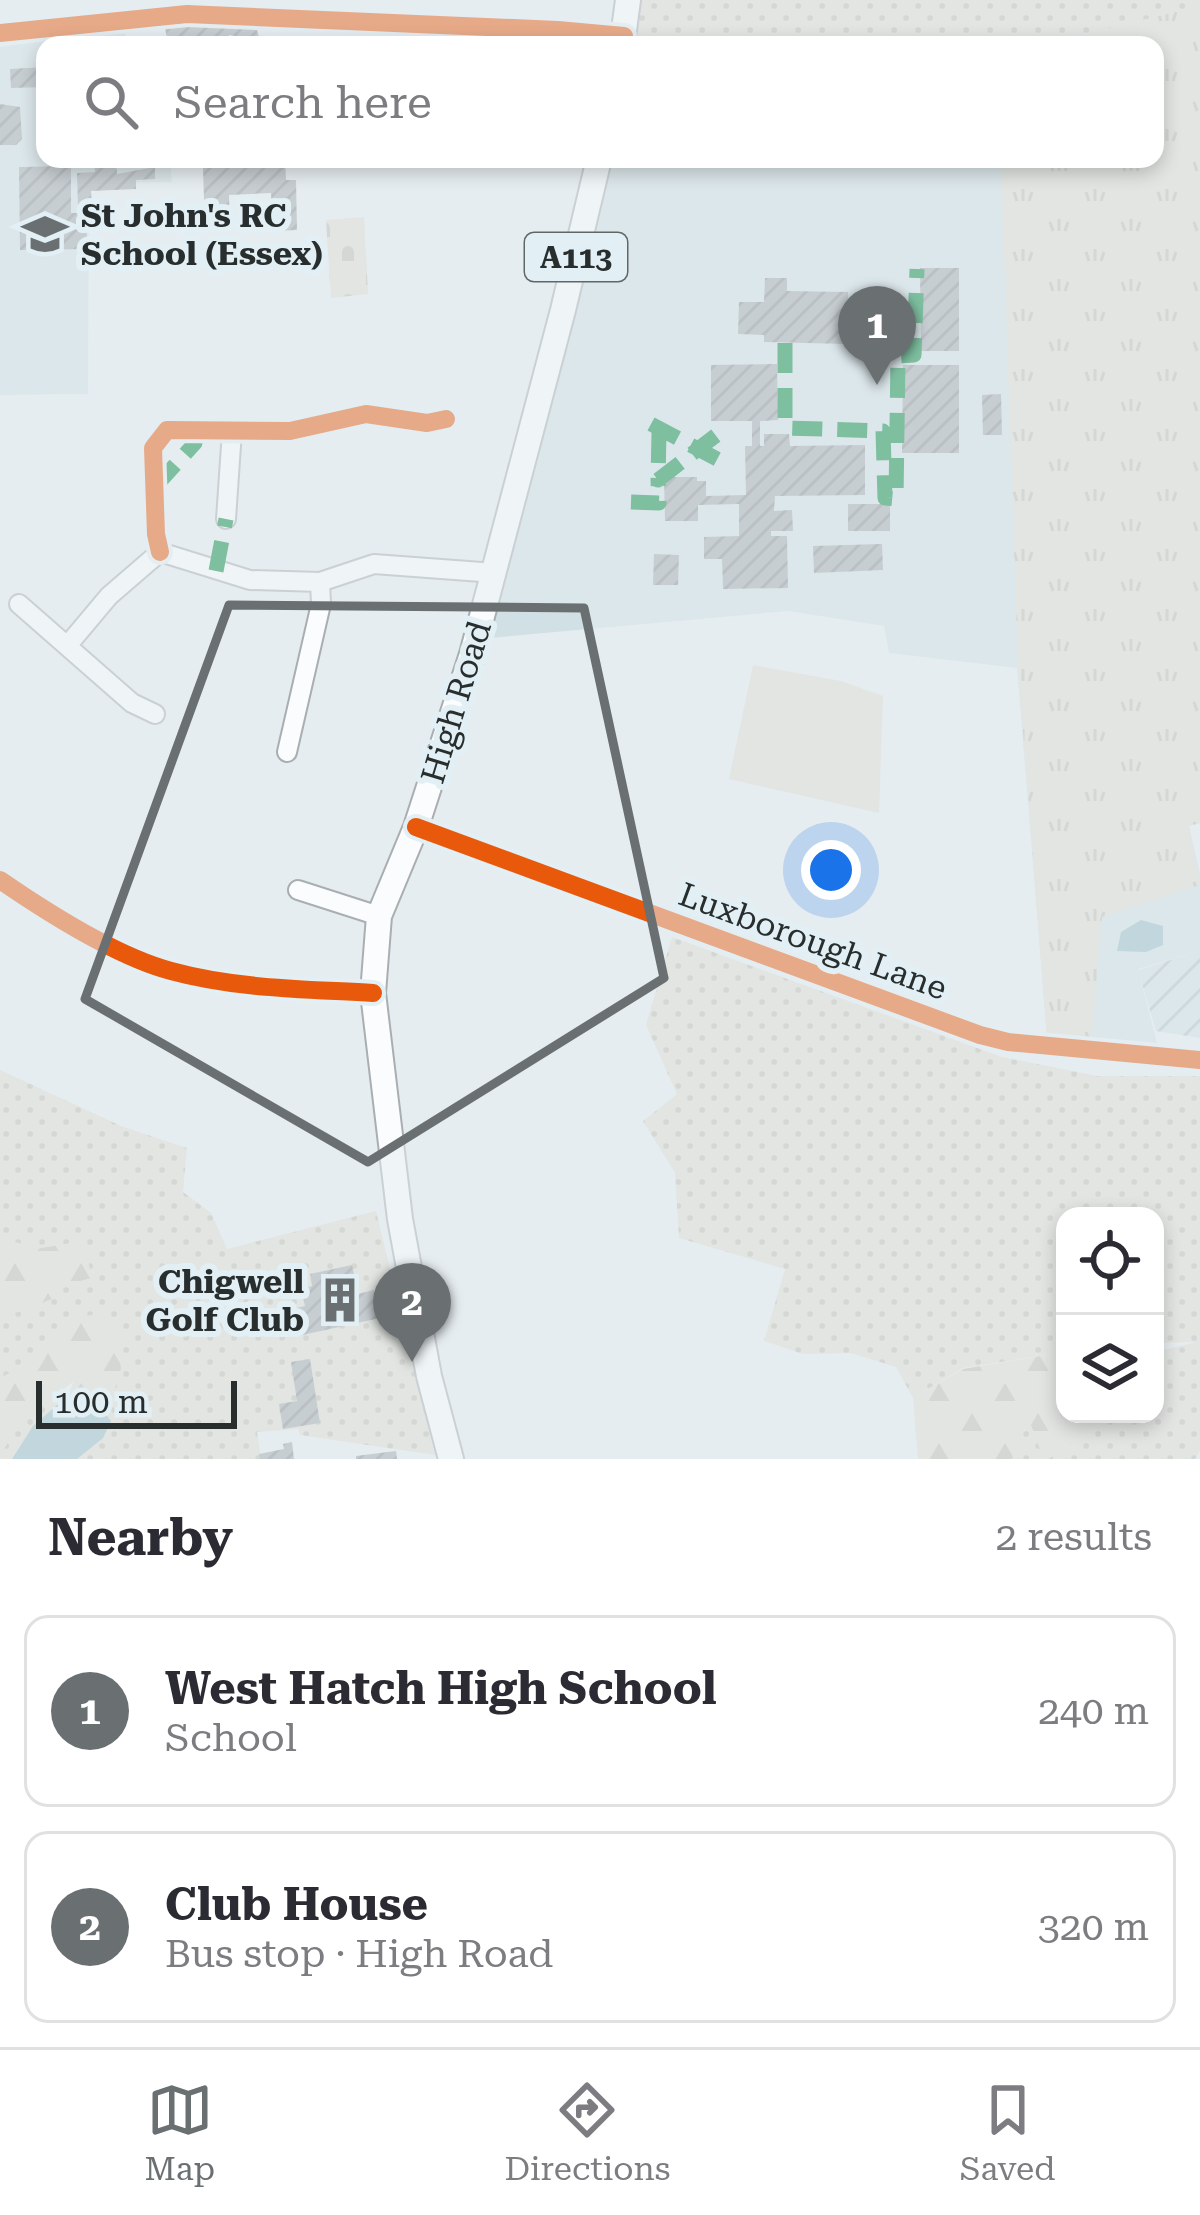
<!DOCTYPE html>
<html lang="en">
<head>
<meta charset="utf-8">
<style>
	body { margin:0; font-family:"Roboto Serif",serif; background:#f2f2f3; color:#2b2b33 }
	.controls { position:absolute; right:36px; bottom:36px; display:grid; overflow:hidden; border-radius:24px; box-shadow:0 6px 18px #0003 }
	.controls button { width:108px; height:108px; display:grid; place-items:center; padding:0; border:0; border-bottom:3px solid #e1e1e2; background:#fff; color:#2b2b33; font:60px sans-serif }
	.scale { position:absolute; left:36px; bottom:30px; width:201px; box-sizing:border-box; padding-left:12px; border:6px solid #282d2e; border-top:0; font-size:33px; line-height:42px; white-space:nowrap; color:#282d2e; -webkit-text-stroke:9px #e2eff4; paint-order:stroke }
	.you { position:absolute; left:831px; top:870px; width:42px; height:42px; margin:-30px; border:9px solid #fff; border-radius:50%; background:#1a73e8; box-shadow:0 0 0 18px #1a73e833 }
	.badge { display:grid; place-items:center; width:78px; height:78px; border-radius:50%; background:#6a7072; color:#fff; font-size:39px; font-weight:700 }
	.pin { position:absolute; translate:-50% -99px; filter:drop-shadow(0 3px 6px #0008) }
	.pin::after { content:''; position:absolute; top:63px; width:42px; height:36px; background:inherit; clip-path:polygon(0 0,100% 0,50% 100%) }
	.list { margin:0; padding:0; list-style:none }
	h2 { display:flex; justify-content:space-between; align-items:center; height:156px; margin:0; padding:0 48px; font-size:51px }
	h2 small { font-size:39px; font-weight:400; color:#7c7c81 }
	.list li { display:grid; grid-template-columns:78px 1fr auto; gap:36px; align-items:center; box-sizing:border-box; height:192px; margin:0 24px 24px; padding:0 24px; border:3px solid #e1e1e2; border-radius:24px }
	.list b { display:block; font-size:45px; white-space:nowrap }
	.list p { margin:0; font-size:39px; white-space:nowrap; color:#7c7c81 }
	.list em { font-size:39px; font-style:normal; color:#7c7c81 }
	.icon { flex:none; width:66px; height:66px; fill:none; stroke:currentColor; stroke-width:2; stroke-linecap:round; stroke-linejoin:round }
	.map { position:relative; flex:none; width:1200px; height:1459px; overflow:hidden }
	.search { position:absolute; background:#fff; box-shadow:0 6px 18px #0003; left:36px; right:36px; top:36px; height:132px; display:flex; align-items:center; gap:30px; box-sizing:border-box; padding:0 42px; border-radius:24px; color:#7c7c81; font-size:45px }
	.sheet { height:588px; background:#fff }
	nav { display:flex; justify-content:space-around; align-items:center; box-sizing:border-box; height:168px; border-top:3px solid #e1e1e2; background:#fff; font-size:33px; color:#7c7c81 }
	nav a { display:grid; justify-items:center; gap:6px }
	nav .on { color:#6a7072 }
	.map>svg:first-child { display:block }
	.built { fill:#d1e0e5 }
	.industrial { fill:url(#industrial-furrows) }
	.grass { fill:url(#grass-dots) }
	.forest { fill:url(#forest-firs) }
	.cemetery { fill:url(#cemetery-stones) }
	.park { fill:url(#park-tufts) }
	.garden { fill:#dedcce }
	.water { fill:#96bac6 }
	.building { fill:url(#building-hatch) }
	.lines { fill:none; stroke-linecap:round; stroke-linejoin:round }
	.minor-casing { stroke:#a9aeb1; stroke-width:22 }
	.major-casing { stroke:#a9aeb1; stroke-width:28 }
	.minor { stroke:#fbfcfd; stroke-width:18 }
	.major { stroke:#fbfcfd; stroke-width:24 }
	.quiet { stroke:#00873e; stroke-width:15; stroke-dasharray:30 15; stroke-linecap:butt }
	.cycleway-casing { stroke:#e2eff4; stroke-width:26 }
	.cycleway { stroke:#e8590c; stroke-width:18 }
	.marked { fill:none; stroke:#6a7072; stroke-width:9; stroke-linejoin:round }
	.labels { text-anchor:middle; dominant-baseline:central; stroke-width:12; stroke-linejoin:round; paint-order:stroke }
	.shield { fill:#e2eff4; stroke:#606769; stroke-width:3 }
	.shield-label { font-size:30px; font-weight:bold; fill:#282d2e }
	.poi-label { font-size:33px; font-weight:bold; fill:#282d2e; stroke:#e2eff4; text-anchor:start }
	.street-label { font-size:33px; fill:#282d2e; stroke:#e2eff4 }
</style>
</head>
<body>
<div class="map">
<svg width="1200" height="1459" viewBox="0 0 1200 1459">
	<defs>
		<pattern id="industrial-furrows" width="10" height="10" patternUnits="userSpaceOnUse" patternTransform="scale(3)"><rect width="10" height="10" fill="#d1e0e5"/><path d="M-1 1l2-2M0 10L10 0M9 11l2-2" fill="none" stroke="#b3c0c5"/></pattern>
		<pattern id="grass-dots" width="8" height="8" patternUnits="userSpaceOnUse" patternTransform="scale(3)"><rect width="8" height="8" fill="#dedcce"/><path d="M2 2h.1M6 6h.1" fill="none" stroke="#bebdb1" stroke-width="1.8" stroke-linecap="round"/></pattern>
		<pattern id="forest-firs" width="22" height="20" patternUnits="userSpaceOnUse" patternTransform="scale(3)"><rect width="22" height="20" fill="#dedcce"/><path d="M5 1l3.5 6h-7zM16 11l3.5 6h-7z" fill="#bebdb1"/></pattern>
		<pattern id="cemetery-stones" width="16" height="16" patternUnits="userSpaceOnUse" patternTransform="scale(3)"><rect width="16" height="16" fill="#dedcce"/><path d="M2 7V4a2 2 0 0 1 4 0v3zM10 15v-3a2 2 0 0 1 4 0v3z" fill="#bebdb1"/></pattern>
		<pattern id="park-tufts" width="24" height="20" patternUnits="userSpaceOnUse" patternTransform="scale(3)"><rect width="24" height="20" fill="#dedcce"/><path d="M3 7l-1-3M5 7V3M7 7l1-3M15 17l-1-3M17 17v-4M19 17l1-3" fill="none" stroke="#bebdb1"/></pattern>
		<pattern id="building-hatch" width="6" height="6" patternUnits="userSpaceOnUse" patternTransform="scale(3)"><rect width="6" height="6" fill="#a3a8ab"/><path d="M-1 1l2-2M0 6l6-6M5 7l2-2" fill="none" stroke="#85898c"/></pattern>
	</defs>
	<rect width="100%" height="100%" fill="#e6edf0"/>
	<path class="built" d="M1200,6V823L1189,826L1200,873V951L1138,969L1157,1043L1118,1052L1047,1038L1017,668L889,653L884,626L788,611L490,638L610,159H1155V45H1041Z
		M125,29L126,45H45V159H170L172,182L89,183L88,394L0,395V47Z"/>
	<path class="industrial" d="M1200,951V1038L1156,1031L1138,970Z"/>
	<path class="grass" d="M637,0H1200V6L1041,45H632Z
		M672,937L1002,1057L1097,1076H1200V1451L1195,1459H1048L1093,1430L1100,1414H1155V1352L1196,1342L1155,1343V1216H1065V1352L963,1368L913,1398L896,1367L851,1353L803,1354L764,1341L785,1269L679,1238L675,1173L643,1121L677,1094L646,1025Z
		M0,1070L121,1126L187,1148L183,1192L211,1213L227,1249L376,1211L435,1455L300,1435L298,1429L257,1432L261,1459H0Z
		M1029,1419L1044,1459H1012Z"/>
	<path class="forest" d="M16,1242L36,1249L77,1242L88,1258L91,1278L62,1286L52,1299L7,1316L0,1323V1247Z
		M96,1314L115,1324L121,1368L111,1402C47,1390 32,1402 0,1456V1378L39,1358L71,1319Z
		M1065,1352V1414H1100L1093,1430L1048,1459H1044L1029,1420L1012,1459H918L913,1398L963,1369Z"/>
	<path class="cemetery" d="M364,217L368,294L331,298L326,220Z"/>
	<path class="park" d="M1200,6V823L1189,826L1200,885L1102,917L1091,1047L1047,1038L1018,668L1001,159H1155V45H1041Z"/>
	<path class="garden" d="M753,665L841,681L883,696L879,813L729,779Z"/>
	<path class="water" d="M1141,920L1163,926V945L1146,952L1117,951L1121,932Z
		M57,1405L101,1408L111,1421L103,1438L77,1459H12L33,1426Z"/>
	<path class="building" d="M200,25L256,27L260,40L229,35V45H212V36L167,38L165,28Z
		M45,67V87L11,88L10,69Z
		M0,104L20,107L22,139L16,145H0Z
		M94,159H116L117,174L155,167V179L136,180V189L91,191L92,205L78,206L77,173L95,172Z
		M175,159H207V166L175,167Z
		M221,159H285L286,180H296L297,230L273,231L271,193L229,195L230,230L205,231L203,168H221Z
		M71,166V213H86L87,249L20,250L19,167Z
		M920,268H959V351H921Z
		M765,278H787V291L848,292L847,344L764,342V335L738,334L739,302H764Z
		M777,364L778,420L760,421V446H764V434H789L790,446L865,445V495L775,496L774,511L792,510L793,531H771V536H787L788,588L723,589L722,559H704V537L739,536V504L698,505V521H665L664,477H697V481H706V496L746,495L745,446H752V421H711V365Z
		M903,365H959V453H902Z
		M1001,394L1002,435H983L982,395Z
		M848,504H890V531H848Z
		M882,544L883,570L814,573L813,546Z
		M654,554L679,555L678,585H653Z
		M352,1265L358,1294L374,1290L380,1318L298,1336L292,1309L305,1306L301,1289L312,1286L310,1274Z
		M310,1359L320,1423L283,1429L279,1404L297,1401L291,1362Z
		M292,1442L294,1459H260L259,1454L284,1449L283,1444Z
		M396,1451L397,1459H356V1456Z"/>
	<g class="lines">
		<g class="minor-casing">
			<path id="minor" d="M0,33L187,14L558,30L624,36
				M226,519L232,431
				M160,552L156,534L153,448L167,430L290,431L366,414L427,423L446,419
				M160,552L250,580L320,582
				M19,604L132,703L155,714
				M67,646L109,596L160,552
				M287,752L321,604L320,582L374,564L495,573
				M416,827L980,1035L1008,1042L1200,1060
				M0,880C48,913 115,956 171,971C237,989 305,989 373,993
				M298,890L379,916"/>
		</g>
		<g class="major-casing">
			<path id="major" d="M622,45L628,0
				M451,1459L429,1376L400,1219L373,993L379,916L416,827L472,654L563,310L599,159"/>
		</g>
		<use href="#minor" class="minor"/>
		<use href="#major" class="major"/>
		<path class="quiet" d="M785,343V422L788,428L883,431L885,498L896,499L898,356L914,355L917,269
			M651,424L730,466
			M659,433L658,480L719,433
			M155,487L195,443V431
			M631,502L659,503L658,480
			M216,571L226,519"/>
		<g class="cycleway-casing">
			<path id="cycleway" d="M0,33L187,14L558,30L624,36
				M160,552L156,534L153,448L167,430L290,431L366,414L427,423L446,419
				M416,827L980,1035L1008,1042L1200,1060
				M0,880C48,913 115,956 171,971C237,989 305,989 373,993"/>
		</g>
		<use href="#cycleway" class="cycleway"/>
	</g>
	<path d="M0 0H1200V1459H0ZM229,605L584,608L664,978L368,1162L85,999Z" fill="#e6edf0" fill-opacity=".55" fill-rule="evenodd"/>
	<path class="marked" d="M229,605L584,608L664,978L368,1162L85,999Z"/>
	<defs>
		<g id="school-bare" transform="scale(3.6)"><path d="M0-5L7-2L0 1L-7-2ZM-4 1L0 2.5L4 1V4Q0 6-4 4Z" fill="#6a7072" stroke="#e2eff4" stroke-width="2.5" paint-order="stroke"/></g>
		<g id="building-bare" transform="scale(3.6)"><path d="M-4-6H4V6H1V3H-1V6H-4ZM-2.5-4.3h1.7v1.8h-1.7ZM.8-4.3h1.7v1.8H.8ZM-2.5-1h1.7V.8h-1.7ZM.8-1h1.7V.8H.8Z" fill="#6a7072" stroke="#e2eff4" stroke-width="2.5" paint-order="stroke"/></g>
	</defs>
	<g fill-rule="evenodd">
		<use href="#school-bare" x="45" y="234"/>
		<use href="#building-bare" x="340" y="1300"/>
	</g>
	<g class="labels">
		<rect class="shield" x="525" y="233" width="102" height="48" rx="9"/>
		<g class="shield-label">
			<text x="576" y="257">A113</text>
		</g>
		<g class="poi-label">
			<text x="81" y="215">St John's RC<tspan x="81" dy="38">School (Essex)</tspan></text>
			<text x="304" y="1281" text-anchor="end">Chigwell<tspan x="304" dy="38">Golf Club</tspan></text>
		</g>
		<g class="street-label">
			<text transform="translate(456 702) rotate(-73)">High Road</text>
			<text transform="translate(813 941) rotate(20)">Luxborough Lane</text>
		</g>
	</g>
</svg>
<div class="controls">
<button><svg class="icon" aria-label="locate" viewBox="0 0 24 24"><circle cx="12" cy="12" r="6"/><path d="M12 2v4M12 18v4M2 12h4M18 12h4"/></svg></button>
<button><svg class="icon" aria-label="layers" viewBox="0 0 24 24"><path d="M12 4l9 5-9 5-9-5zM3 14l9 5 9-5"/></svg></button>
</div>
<div class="scale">100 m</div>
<div class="you"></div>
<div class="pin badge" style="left:877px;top:385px">1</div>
<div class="pin badge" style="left:412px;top:1362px">2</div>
<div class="search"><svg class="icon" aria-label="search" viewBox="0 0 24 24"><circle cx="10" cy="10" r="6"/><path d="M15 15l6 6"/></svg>Search here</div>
</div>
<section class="sheet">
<h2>Nearby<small>2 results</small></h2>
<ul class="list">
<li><span class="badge">1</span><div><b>West Hatch High School</b><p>School</p></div><em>240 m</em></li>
<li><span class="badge">2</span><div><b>Club House</b><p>Bus stop · High Road</p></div><em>320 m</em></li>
</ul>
</section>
<nav>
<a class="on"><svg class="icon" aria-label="map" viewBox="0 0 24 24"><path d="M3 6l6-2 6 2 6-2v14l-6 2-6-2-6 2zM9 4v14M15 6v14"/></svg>Map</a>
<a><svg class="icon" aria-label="directions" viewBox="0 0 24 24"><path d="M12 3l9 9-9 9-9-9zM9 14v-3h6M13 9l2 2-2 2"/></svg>Directions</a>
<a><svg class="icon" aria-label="saved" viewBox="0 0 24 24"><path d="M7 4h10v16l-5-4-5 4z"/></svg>Saved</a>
</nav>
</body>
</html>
